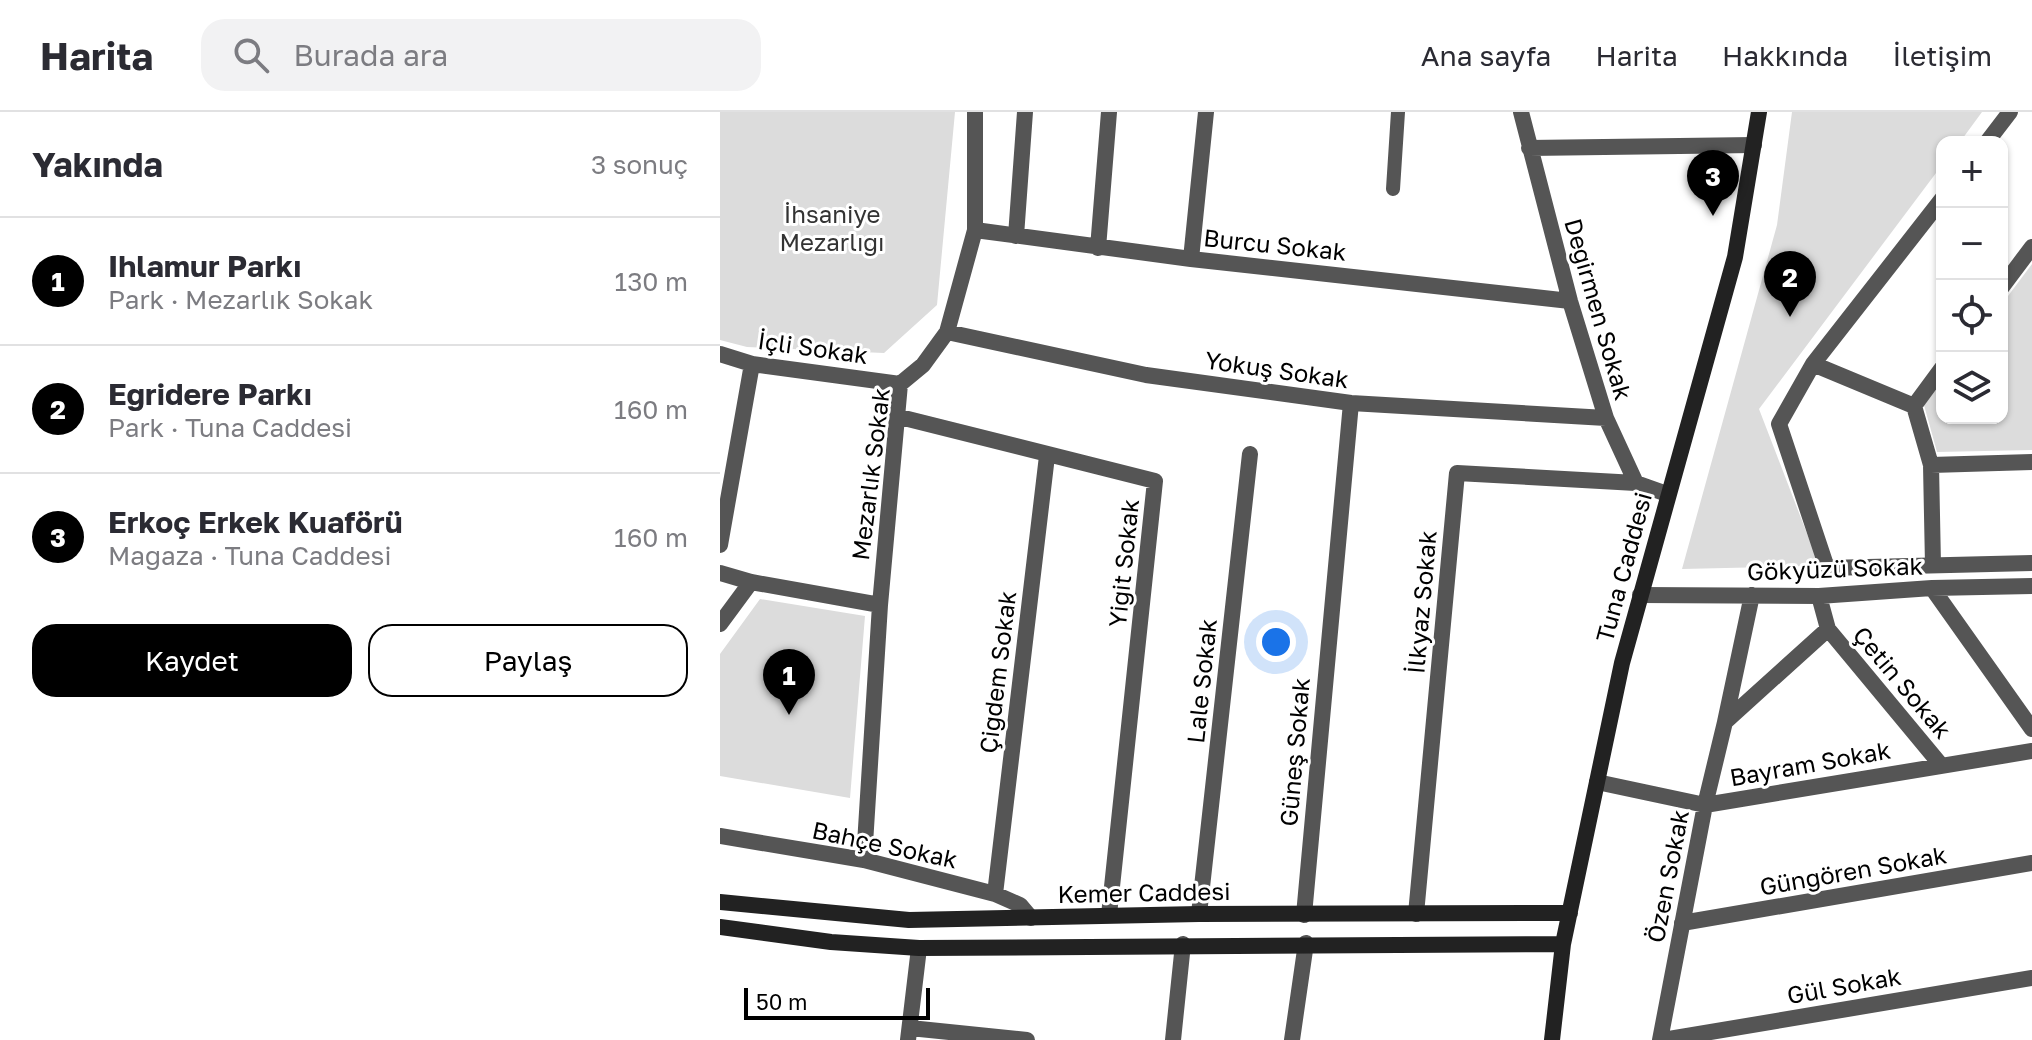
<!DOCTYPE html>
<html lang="tr">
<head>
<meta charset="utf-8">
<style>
	body { margin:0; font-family:"Golos Text",sans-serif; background:#f2f2f3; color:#2b2b33 }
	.controls { position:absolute; right:24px; top:24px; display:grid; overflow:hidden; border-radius:16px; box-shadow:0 2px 6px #0004 }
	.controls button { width:72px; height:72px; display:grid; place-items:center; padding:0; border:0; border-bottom:2px solid #e1e1e2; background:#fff; color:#2b2b33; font:40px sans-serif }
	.scale { position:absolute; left:24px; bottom:20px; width:186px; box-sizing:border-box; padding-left:8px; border:4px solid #000; border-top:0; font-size:22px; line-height:28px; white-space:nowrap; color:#000; -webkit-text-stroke:6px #fff; paint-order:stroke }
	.you { position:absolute; left:556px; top:530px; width:28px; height:28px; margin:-20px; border:6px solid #fff; border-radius:50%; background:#1a73e8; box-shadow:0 0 0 12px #1a73e833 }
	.badge { display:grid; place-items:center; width:52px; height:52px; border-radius:50%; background:#000; color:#fff; font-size:26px; font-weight:700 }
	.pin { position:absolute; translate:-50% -66px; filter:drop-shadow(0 2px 4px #0008) }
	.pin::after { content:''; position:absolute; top:42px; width:28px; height:24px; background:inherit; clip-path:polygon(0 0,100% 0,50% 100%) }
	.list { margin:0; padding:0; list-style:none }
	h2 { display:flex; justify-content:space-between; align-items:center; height:104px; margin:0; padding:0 32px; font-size:34px }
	h2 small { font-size:26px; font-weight:400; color:#7c7c81 }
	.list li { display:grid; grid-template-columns:52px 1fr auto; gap:24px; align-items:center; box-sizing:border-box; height:128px; padding:0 32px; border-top:2px solid #e1e1e2 }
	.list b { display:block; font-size:30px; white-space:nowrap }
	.list p { margin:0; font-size:26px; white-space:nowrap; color:#7c7c81 }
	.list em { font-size:26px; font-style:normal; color:#7c7c81 }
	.actions { display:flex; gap:16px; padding:24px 32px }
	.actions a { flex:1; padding:18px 0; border:2px solid #000; border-radius:24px; text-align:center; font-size:28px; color:#000 }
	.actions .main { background:#000; color:#fff }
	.icon { flex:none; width:44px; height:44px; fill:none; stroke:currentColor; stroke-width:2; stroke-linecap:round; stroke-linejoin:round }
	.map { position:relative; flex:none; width:1312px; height:928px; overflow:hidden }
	header { display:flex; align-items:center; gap:48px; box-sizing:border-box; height:112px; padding:0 40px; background:#fff; border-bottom:2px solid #e1e1e2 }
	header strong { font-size:38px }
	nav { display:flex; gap:44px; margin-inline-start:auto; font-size:28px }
	.search { width:560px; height:72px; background:#f2f2f3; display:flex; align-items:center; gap:20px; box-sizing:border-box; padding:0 28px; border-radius:24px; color:#7c7c81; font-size:30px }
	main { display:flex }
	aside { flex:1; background:#fff }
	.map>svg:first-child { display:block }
	.green { fill:#dcdcdc }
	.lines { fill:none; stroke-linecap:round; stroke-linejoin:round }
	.lane { stroke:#555; stroke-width:14 }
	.street { stroke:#555; stroke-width:16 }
	.secondary { stroke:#222; stroke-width:16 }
	.labels { text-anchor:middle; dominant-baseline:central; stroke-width:6; stroke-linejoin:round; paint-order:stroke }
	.park-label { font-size:24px; fill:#333; stroke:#fff }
	.street-label { font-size:24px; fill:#000; stroke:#fff }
</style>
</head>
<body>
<header>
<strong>Harita</strong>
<div class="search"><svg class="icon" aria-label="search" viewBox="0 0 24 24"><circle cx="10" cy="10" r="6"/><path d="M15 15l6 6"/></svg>Burada ara</div>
<nav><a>Ana sayfa</a><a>Harita</a><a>Hakkında</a><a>İletişim</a></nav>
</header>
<main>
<aside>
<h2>Yakında<small>3 sonuç</small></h2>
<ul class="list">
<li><span class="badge">1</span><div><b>Ihlamur Parkı</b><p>Park · Mezarlık Sokak</p></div><em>130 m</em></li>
<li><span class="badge">2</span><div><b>Eğridere Parkı</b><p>Park · Tuna Caddesi</p></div><em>160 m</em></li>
<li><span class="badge">3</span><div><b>Erkoç Erkek Kuaförü</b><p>Mağaza · Tuna Caddesi</p></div><em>160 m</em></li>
</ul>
<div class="actions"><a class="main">Kaydet</a><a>Paylaş</a></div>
</aside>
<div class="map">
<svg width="1312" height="928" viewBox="0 0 1312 928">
	<rect width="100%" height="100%" fill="#fff"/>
	<path class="green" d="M0,0H235L217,193L164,241L27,235L0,228Z
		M1072,0H1262L1240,30H1222V53L1039,297L1096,445L1091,454L962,457L1057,113Z
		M1312,152V338L1217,340L1204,293L1222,270V306H1282V192Z
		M40,487L145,504L130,686L0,664V542Z"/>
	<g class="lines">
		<path class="lane" d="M673,77L678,0"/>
		<path class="street" d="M801,0L850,189L886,306L916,371L947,382
			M1267,30L1290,0
			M809,36L1034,33
			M1222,87L1093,252L1059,312L1107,456L1312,451
			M255,118L471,147L850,189
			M296,124L305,0
			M378,136L389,0
			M471,147L486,0
			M1282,175L1312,135
			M227,220L426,263L631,291L886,306
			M0,242L32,252L180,272
			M1093,252L1194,294L1211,353L1213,453
			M1194,294L1222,256
			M176,304L435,369L389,803
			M1211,353L1312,350
			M0,433L32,252
			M0,461L31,470L160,493
			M1212,476L1312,617
			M920,483L1099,484L1212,476L1312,474
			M0,512L31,470
			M1108,517L1221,653
			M1005,610L1032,483
			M877,670L985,693L1312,639
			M0,724L144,748L275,782L300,793L311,806
			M144,748L160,493L180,272L203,253L227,220L255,118V0
			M275,782L327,344
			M479,802L530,342
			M696,802L737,361L916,371
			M584,803L631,291
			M962,811L1312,751
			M190,916L307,928
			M188,928L199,836
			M453,928L463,832
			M572,928L586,831
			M940,928L985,693L1005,610L1108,517L1099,484
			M943,928L1312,866"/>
		<path class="secondary" d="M0,790L189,808L479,802L850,801
			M0,815L111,830L199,836L843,832
			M832,928L843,832L902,551L1015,145L1039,0"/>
	</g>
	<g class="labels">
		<g class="park-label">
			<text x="112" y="101">İhsaniye<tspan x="112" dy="28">Mezarlığı</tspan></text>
		</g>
		<g class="street-label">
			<text transform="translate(555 132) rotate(6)">Burcu Sokak</text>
			<text transform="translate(879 197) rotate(74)">Değirmen Sokak</text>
			<text transform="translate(93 235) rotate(8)">İçli Sokak</text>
			<text transform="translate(557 257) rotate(8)">Yokuş Sokak</text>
			<text transform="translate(150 362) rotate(-83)">Mezarlık Sokak</text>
			<text transform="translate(403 451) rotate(-84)">Yiğit Sokak</text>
			<text transform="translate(903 455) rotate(-75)">Tuna Caddesi</text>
			<text transform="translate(1115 456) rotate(-2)">Gökyüzü Sokak</text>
			<text transform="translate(701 490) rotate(-85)">İlkyaz Sokak</text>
			<text transform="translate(277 560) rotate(-83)">Çiğdem Sokak</text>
			<text transform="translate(481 569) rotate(-84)">Lale Sokak</text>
			<text transform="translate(1183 570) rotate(50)">Çetin Sokak</text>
			<text transform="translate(574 640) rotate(-85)">Güneş Sokak</text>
			<text transform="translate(1090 651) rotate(-10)">Bayram Sokak</text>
			<text transform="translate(165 732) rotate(12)">Bahçe Sokak</text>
			<text transform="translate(1133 758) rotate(-10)">Güngören Sokak</text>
			<text transform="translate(947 764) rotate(-79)">Özen Sokak</text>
			<text transform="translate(424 780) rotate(-1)">Kemer Caddesi</text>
			<text transform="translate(1124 873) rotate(-10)">Gül Sokak</text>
		</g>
	</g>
</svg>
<div class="controls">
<button>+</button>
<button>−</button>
<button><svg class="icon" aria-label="locate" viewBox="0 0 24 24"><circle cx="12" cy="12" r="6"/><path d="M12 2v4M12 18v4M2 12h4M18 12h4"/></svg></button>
<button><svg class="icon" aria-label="layers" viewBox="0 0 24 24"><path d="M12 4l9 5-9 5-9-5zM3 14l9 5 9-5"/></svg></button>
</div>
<div class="scale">50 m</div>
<div class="you"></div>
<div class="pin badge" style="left:69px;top:603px">1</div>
<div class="pin badge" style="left:1070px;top:205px">2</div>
<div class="pin badge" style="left:993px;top:104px">3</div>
</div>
</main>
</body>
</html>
